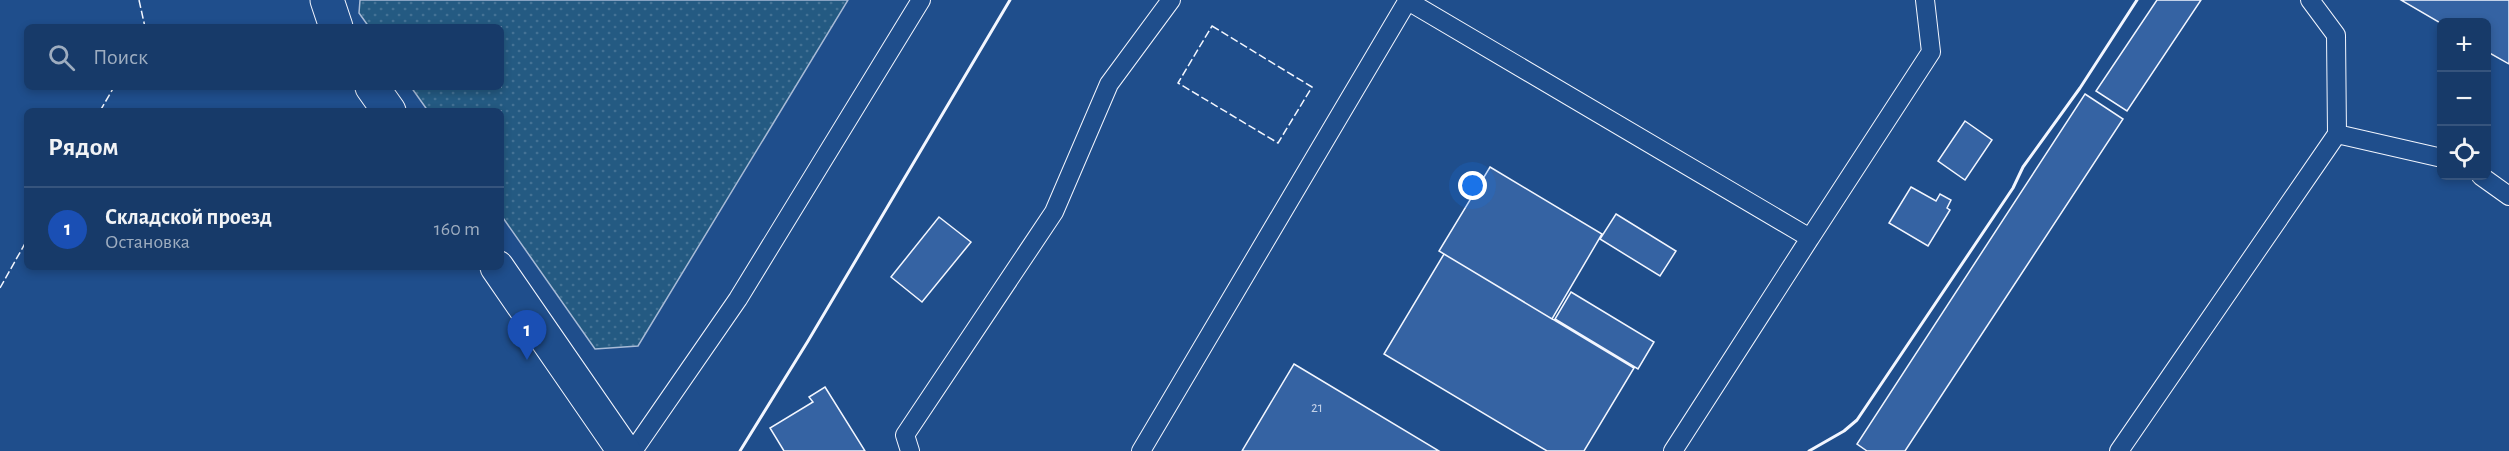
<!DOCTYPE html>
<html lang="ru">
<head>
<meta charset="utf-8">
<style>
	body { margin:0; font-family:"Alegreya Sans",sans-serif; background:#244571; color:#f1f3f6 }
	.controls { position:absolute; right:18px; top:18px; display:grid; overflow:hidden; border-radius:9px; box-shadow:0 3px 9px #0003 }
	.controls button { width:54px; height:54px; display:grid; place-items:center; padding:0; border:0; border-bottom:2px solid #36547d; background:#173a69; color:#f1f3f6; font:30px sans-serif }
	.you { position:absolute; left:1473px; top:186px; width:21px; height:21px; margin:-15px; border:4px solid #fff; border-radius:50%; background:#1a73e8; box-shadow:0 0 0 9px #1a73e833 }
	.badge { display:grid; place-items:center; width:39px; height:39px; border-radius:50%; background:#e797bd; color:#fff; font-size:20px; font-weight:700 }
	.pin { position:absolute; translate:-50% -50px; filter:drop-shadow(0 2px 3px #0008) }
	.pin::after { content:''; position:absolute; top:32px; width:21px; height:18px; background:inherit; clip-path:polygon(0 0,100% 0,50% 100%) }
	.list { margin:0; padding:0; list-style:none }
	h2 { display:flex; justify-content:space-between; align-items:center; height:78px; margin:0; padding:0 24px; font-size:26px }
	h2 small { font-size:20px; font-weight:400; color:#9eadc0 }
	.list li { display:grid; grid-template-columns:39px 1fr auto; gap:18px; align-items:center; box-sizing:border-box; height:84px; padding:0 24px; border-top:2px solid #36547d }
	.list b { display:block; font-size:22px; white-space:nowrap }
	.list p { margin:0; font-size:20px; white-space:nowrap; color:#9eadc0 }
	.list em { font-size:20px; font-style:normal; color:#9eadc0 }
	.icon { flex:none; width:33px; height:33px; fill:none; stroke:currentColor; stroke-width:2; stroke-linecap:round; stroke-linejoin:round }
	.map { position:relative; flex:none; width:2509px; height:451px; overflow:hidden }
	.search { position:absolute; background:#173a69; box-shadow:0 3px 9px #0003; left:24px; top:24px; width:480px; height:66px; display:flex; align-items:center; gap:15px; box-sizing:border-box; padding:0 21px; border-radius:9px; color:#9eadc0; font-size:22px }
	.panel { position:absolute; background:#173a69; box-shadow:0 3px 9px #0003; left:24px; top:108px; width:480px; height:162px; border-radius:9px }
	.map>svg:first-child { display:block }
	.grass { fill:url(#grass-dots); stroke:#a8bbd7; stroke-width:1.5 }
	.building { fill:#3563a3; stroke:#f2f6ff; stroke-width:1.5 }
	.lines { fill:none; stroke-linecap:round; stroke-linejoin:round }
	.service-casing { stroke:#f2f6ff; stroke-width:20 }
	.tertiary-casing { stroke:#f2f6ff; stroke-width:35 }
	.service { stroke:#1f4e8c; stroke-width:18 }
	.tertiary { stroke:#1f4e8c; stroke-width:33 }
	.fence { stroke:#f2f6ff; stroke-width:1.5; stroke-dasharray:8 3; stroke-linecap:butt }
	.wall { stroke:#f2f6ff; stroke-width:3 }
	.labels { text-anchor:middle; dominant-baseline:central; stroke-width:4.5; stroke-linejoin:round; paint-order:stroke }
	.number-label { font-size:15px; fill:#c3d1e8 }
</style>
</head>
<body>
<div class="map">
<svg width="2509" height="451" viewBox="0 0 2509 451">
	<defs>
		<pattern id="grass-dots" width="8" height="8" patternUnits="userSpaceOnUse" patternTransform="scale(1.5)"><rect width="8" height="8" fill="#245a82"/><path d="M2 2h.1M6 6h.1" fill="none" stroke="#447295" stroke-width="1.8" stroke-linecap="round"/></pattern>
	</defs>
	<rect width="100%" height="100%" fill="#1f4e8c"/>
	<path class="grass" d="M360,0H848L638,346L595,349L501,215V111H428L411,87H501V27H369L359,13Z"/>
	<path class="building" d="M2157,0H2201L2127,111L2096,91Z
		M2401,0H2509V64L2486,51V22H2442V24Z
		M2085,94L2123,119L1905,451H1867L1857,444Z
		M1965,121L1992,140L1965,180L1938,161Z
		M1490,167L1602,234L1552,319L1439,251Z
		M1911,187L1936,201L1940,194L1951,200L1947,208L1950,210L1928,246L1889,223Z
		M1616,214L1676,251L1660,276L1600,239Z
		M939,217L971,242L922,302L891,277Z
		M1444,254L1634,368L1584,451H1547L1384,354Z
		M1571,292L1654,342L1638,369L1555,319Z
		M1294,364L1439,451H1242Z
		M825,387L865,451H784L770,428L813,402L809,397Z"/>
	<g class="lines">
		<g class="service-casing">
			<path id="service" d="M2310,0L2336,35L2337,134
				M1408,1L1810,238L1931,52L1925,0
				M2481,176L2509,196
				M633,451L738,299L921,0
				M910,451L905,435L1054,212L1109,84L1171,0
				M1141,451L1408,0
				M1673,451L1810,238
				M2119,451L2337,134L2442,158"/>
		</g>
		<g class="tertiary-casing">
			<path id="tertiary" d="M327,0L336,27
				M372,87L389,111
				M497,267L624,451"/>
		</g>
		<use href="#service" class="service"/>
		<use href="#tertiary" class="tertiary"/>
		<path class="fence" d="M139,0L145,27
			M1212,26L1312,87L1278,143L1178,83Z
			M100,111L114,87
			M0,288L27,240"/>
		<path class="wall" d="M740,451L808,341L1010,0
			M1809,451L1844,431L1857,420L2013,188L2023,167L2080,88L2137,0"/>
	</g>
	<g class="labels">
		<g class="number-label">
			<text x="1317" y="407">21</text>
		</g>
	</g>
</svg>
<div class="controls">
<button>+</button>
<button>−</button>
<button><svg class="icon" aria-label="locate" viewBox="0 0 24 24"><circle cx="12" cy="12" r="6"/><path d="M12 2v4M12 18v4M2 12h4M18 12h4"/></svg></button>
</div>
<div class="you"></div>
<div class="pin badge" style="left:527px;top:360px;background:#1a4fb4">1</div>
<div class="search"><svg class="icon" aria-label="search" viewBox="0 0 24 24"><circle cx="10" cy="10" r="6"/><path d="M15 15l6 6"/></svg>Поиск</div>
<section class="panel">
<h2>Рядом<small></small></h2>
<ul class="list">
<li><span class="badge" style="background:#1a4fb4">1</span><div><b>Складской проезд</b><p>Остановка</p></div><em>160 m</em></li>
</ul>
</section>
</div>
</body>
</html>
